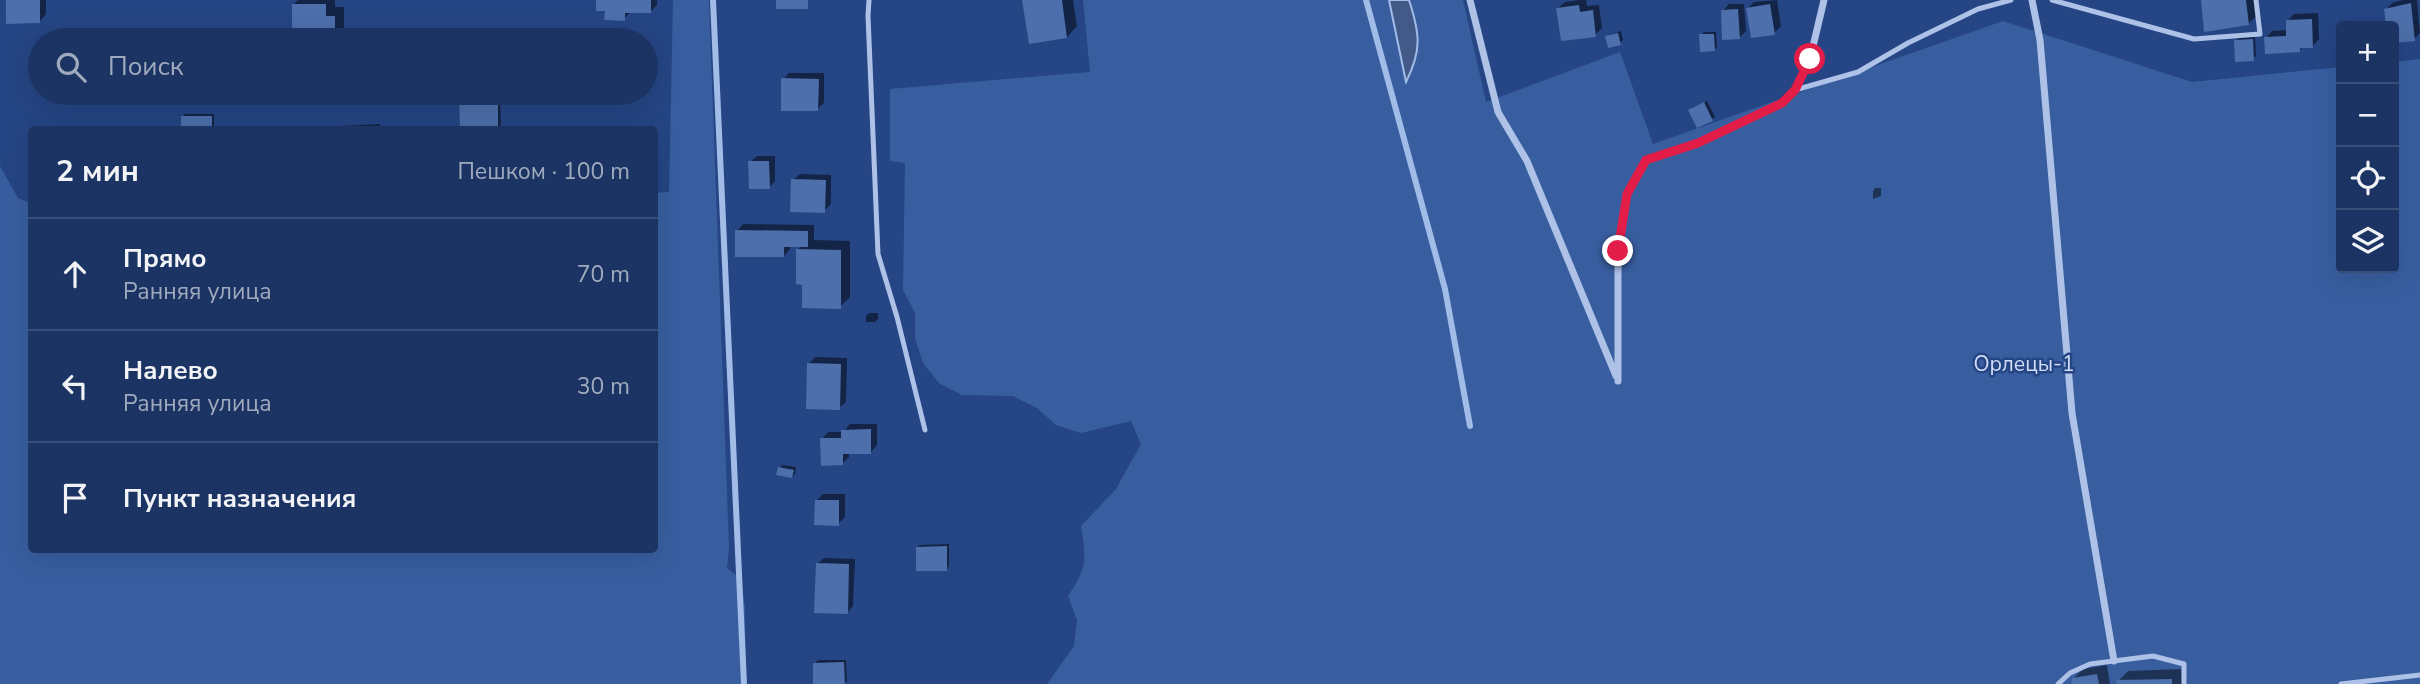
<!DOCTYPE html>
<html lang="ru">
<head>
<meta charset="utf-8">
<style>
	body { margin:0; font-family:"Nunito Sans",sans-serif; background:#293f6c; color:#f1f3f6 }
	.controls { position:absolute; right:21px; top:21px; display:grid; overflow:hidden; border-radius:7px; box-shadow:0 7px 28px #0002 }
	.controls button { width:63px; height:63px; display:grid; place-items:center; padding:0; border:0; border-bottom:2px solid #3a4f78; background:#1c3463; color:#f1f3f6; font:35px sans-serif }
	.stop { position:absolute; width:21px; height:21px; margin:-16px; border:5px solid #e11d48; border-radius:50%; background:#fff }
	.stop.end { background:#e11d48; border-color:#fff; box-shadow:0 2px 7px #0008 }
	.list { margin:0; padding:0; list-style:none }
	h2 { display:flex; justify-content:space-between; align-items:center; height:91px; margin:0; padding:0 28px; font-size:30px }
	h2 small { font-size:23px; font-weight:400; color:#a0aabe }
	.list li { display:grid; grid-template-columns:46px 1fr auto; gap:21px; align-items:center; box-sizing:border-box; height:112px; padding:0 28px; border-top:2px solid #3a4f78 }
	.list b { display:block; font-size:26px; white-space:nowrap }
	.list p { margin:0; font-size:23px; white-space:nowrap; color:#a0aabe }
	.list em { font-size:23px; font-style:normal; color:#a0aabe }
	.icon { flex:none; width:38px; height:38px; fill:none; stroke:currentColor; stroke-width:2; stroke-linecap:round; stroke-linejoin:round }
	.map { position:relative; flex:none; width:2420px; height:684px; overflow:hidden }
	.search { position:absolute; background:#1c3463; box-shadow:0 7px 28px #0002; left:28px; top:28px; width:630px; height:77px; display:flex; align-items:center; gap:18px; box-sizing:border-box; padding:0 24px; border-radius:38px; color:#a0aabe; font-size:26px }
	.panel { position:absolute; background:#1c3463; box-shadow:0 7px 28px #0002; left:28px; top:126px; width:630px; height:427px; border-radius:7px }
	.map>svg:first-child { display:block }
	.green { fill:#395ea0 }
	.water { fill:#435a88; stroke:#a2bce8; stroke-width:2 }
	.shadow { fill:#0007 }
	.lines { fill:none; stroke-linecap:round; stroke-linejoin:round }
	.stream { stroke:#a2bce8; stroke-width:6 }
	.building { fill:#4d6fab }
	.service { stroke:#aec2e8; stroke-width:5 }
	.minor { stroke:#aec2e8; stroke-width:7 }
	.route { stroke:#e11d48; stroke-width:9 }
	.labels { text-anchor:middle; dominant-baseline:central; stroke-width:5; stroke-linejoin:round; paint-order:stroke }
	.park-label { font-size:21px; fill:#d1def6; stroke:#254584 }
</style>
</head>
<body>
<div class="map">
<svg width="2420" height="684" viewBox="0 0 2420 684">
	<rect width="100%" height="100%" fill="#254584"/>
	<path class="green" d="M673,0H709L729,548L727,568L740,578L745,607L746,684H0V166L18,198L31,203L32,550H654V193L669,192Z
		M1083,0H1389L1406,81C1423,49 1420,34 1409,0H1463L1486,102L1620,52L1653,144L2003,21L2192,82L2341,67V268H2394V62L2420,59V684H1047L1074,646L1077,620L1068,596C1088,567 1086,559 1081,526L1116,489L1141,444L1131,421L1081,433L1056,425L1037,408L1013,396L962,395L939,383L923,363L915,338V313L903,290L905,163L890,161V89L1090,72Z"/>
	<path class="water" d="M1389,0H1409C1420,34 1422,50 1406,82Z"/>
	<path class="shadow" d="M7,0H46V14L40,21Z
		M298,0H335V7H344V33L337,40H293V5Z
		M598,0H657V5L650,12H630L624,19L606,9Z
		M1024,0H1073L1077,26L1067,37Z
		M1579,0H1586L1587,6L1599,5L1602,28L1595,35L1558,8L1565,2Z
		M1777,0L1781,26L1774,33L1748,8L1754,2Z
		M2203,0H2257L2258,14L2248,24Z
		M2403,0H2417L2420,33L2414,39L2394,41V26H2387L2386,10L2392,3Z
		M1729,4H1744L1746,31L1739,38L1723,11Z
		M2318,13L2319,39L2313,46H2303L2299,51L2266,38L2272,31L2288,30L2287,21L2294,14Z
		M1621,31L1623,40L1620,43L1607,36Z
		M1704,32H1716L1717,47L1714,50L1701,35Z
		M632,33L633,40H613L616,34Z
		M2255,37L2256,56L2253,59L2236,41L2238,38Z
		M789,73H824V103L817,109L783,79Z
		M462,93H500L501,130H461Z
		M1707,101L1715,117L1712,119L1693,107Z
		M185,114H214V130H183V117Z
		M380,124L381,130H339L342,126Z
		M757,156H775V181L769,188L750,162Z
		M800,174L831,175V204L824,211L793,180Z
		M1875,188H1881V196L1873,199V191Z
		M743,224L814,225V240L850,241V297L840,307L804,284L797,250L802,246L790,245V249L784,256L737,231Z
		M869,313H878V319L875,322H866V316Z
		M815,357L847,358L846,402L839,408L809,364Z
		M850,424H877V445L871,452H849V457L842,464L822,439L828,432H843Z
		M783,465L796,467L795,474L792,477L780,467Z
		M823,494H845V517L838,524L817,500Z
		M949,544V566L947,569L917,547L920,545Z
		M824,558L855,559L853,606L847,613L817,564Z
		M818,660H846L847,682L815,684V663Z
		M2107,665L2110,684H2074L2073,679L2083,669Z
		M2181,669L2182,684H2118V681L2128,671Z"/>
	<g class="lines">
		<path class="stream" d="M713,0L744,684
			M1366,0L1445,289L1470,426"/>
	</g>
	<path class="building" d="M6,0H40V23L6,24Z
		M596,0H651V13H625V21L604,20L605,11H596Z
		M776,0H808V9H776Z
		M1022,0H1062L1067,38L1029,44Z
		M2201,0H2246L2249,25L2204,32Z
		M2411,3L2415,41L2394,43V26H2386L2384,9Z
		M292,4H326V16H335V40H292Z
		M1770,4L1775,35L1751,38L1746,8Z
		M1579,5L1580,12L1593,10L1596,37L1561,41L1556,8Z
		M1738,9L1740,39L1722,40L1721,10Z
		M2312,19L2313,48H2300V52L2265,54L2264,37L2286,36V20Z
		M1618,33L1621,45L1608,48L1605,36Z
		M1699,34H1714L1715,51L1700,52Z
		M2253,39L2254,61L2235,62L2234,40Z
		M781,78L819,79L818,111H781Z
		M459,93H498V130H460Z
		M1704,102L1713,121L1697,128L1688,110Z
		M181,116H212V130H181Z
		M748,161H769L770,189H749Z
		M791,179L826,180L825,213L790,212Z
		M735,230L808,231V247H784V257H735Z
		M796,249L841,250V309L802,308V285L796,284Z
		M807,363L841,364L840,410L806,409Z
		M871,429V454H843V465L821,466L820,438H841V430Z
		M778,467L794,470L792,478L776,475Z
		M815,500H839V526L814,525Z
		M947,546V571H916V547Z
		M816,563L849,564L848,614L814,613Z
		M844,662L845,684H813V663Z
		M2097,674L2099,684H2072V678Z
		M2172,679V684H2117L2116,680Z"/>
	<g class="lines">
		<path class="service" d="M869,0L868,16L878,254L897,317L925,430
			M2052,0L2194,39L2260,34L2256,0
			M1795,90L1858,72L1908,43L1978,9L2011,0
			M2058,684L2070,673L2090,664L2153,656L2184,664V684
			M2341,684L2420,675"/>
		<path class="minor" d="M1470,0L1498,112L1527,161L1616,376
			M2032,0L2040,40L2072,413L2114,661
			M1618,381V251L1627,195L1646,160L1698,143L1782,103L1795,90L1810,59L1824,0"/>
	</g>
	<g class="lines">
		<path class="route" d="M1618,251L1627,194L1646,160L1698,143L1782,103L1795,90L1810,59"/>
	</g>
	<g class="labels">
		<g class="park-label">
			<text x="2024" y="364">Орлецы-1</text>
		</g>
	</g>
</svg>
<div class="controls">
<button>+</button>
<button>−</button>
<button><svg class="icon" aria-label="locate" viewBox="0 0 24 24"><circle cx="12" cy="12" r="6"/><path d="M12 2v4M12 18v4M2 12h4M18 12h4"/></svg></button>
<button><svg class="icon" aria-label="layers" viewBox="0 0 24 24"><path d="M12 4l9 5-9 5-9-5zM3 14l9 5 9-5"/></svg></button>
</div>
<div class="stop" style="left:1810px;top:59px"></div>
<div class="stop end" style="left:1618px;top:251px"></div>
<div class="search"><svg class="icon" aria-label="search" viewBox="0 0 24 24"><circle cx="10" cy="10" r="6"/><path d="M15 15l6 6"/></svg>Поиск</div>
<section class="panel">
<h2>2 мин<small>Пешком · 100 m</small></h2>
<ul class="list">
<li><svg class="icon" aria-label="ahead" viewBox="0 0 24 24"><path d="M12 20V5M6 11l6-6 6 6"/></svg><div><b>Прямо</b><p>Ранняя улица</p></div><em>70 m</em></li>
<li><svg class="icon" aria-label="left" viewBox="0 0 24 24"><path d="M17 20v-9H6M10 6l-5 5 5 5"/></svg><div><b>Налево</b><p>Ранняя улица</p></div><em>30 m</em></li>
<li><svg class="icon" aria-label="arrive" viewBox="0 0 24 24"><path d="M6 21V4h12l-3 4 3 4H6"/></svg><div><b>Пункт назначения</b></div></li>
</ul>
</section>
</div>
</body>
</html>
